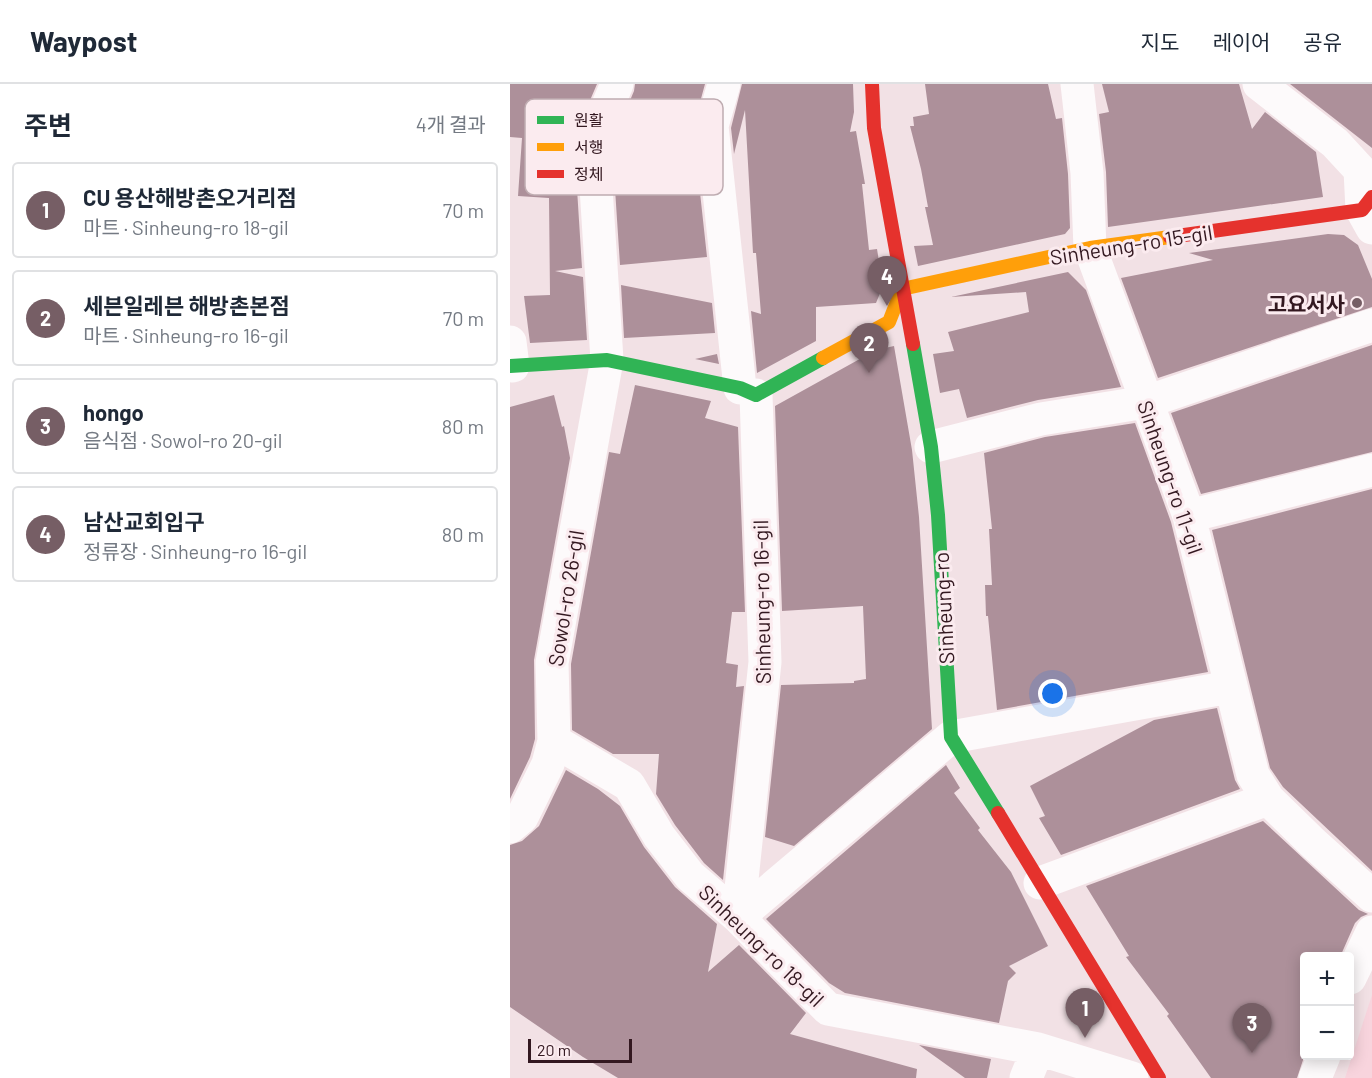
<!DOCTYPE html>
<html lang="ko">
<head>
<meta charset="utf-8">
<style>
	body { margin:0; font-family:Barlow,"Noto Sans KR",sans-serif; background:#f6f6f7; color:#1f2937 }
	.controls { position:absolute; right:18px; bottom:18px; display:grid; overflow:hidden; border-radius:6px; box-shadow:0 3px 15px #0003 }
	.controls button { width:54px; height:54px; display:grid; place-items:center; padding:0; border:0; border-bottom:2px solid #e0e1e3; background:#fff; color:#1f2937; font:30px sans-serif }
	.scale { position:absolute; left:18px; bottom:15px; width:104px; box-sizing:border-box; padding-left:6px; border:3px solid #331820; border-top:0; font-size:16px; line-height:21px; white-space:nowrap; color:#331820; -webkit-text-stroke:4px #fbebef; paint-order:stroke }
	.you { position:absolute; left:543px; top:610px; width:21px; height:21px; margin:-15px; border:4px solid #fff; border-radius:50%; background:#1a73e8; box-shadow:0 0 0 9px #1a73e833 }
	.badge { display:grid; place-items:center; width:39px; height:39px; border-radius:50%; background:#765e65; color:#fff; font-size:20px; font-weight:700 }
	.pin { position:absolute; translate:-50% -50px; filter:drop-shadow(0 2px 3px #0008) }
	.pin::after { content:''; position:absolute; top:32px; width:21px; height:18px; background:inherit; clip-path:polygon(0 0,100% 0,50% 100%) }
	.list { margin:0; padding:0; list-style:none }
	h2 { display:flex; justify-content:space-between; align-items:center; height:78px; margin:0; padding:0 24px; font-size:26px }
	h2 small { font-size:20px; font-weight:400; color:#747a83 }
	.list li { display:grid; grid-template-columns:39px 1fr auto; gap:18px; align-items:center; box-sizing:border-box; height:96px; margin:0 12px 12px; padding:0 12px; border:2px solid #e0e1e3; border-radius:6px }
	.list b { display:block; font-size:22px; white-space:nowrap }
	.list p { margin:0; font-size:20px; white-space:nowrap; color:#747a83 }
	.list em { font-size:20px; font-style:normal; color:#747a83 }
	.map { position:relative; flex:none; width:862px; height:994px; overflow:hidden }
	header { display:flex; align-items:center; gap:36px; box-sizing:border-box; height:84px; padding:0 30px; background:#fff; border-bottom:2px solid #e0e1e3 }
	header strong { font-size:28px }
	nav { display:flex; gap:33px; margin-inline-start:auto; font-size:21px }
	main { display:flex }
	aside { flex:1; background:#fff }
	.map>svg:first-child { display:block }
	.built { fill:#f8d4dd }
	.building { fill:#ad909a }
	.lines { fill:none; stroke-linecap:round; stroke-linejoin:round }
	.street { stroke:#fdfafb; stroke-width:33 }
	.fast { stroke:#30b455; stroke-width:14 }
	.slow { stroke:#ff9f0a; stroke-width:14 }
	.jam { stroke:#e5322d; stroke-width:14 }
	.poi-dot { fill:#765e65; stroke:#fbebef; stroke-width:2 }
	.labels { text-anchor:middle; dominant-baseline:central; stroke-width:6; stroke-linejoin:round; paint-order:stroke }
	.street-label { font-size:21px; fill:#331820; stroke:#fbebef }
	.poi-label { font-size:21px; font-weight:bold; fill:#331820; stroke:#fbebef; text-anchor:end }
	.key { fill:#fbebef; stroke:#bfacb1; stroke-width:1.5 }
	.key-label { font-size:16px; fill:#331820 }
</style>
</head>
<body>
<header>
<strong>Waypost</strong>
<nav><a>지도</a><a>레이어</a><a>공유</a></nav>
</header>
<main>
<aside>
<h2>주변<small>4개 결과</small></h2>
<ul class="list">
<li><span class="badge">1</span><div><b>CU 용산해방촌오거리점</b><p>마트 · Sinheung-ro 18-gil</p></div><em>70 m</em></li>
<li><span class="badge">2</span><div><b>세븐일레븐 해방촌본점</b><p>마트 · Sinheung-ro 16-gil</p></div><em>70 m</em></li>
<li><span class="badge">3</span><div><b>hongo</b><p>음식점 · Sowol-ro 20-gil</p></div><em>80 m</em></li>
<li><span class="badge">4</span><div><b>남산교회입구</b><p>정류장 · Sinheung-ro 16-gil</p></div><em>80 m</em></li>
</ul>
</aside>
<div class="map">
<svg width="862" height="994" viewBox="0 0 862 994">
	<rect width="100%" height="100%" fill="#f2e1e5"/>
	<path class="built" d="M862,911V994H835Z"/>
	<path class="building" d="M0,0H87L66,49L64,57L72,184L45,187L73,193L77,256L20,259L14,212L40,211L39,114L8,112L12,54L0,53Z
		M125,0H195L183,44L197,173L110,181L102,59L124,7Z
		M232,0H343L344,28L340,48L346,47L355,100H352L359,166L367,165L373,202L366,219L306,223V257L247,289L241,227L251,230L246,169H243L235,26L224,70L221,44Z
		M415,0H538L546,35L552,34L558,90L560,144L555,150L408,182L404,162L423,161L415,123H418L411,85L400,42H404L403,33L419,30Z
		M592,0H729L742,45L755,28L806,68L813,113L598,143L596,88L589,30L599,28Z
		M780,0H862V64L798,14Z
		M818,150L834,151L848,161L862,195V223L648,294L611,194L703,176L679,169Z
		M558,188L576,206L611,303L528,316L457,334L449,305L430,309L423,270L444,267L438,248L519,228L516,208L441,213Z
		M111,201L202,219L205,249L114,254Z
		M862,261V368L691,410L661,329Z
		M384,262L402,366L409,433L422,645L284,762L255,753L271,601L344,599V597L356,595L353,522L272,527L265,322L366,266Z
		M207,270L209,280L185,275Z
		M125,301L201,317L195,334L228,343L235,528H222L216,579L228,581L226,603L234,602L213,796L194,779L165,741L146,710L149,670H103L62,646L61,580L99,368L110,370Z
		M44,311L52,343L54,342L60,374L24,576L25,655L20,673L0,715V323Z
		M625,339L661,438L698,588L487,626L478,532H476L475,501H482L479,445H482L474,369L535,353Z
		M862,405V787L773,703L760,684L702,446Z
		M707,624L725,696L730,705L551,771L529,734L535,732L520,702L644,636Z
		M436,681L450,704L444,709L470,744L468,746L501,788L538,862L499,882L506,889L498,897L489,939L335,909L319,899L256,835Z
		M56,686L88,705L110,722L134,763L165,803L207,840L198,888L229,861L296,929L280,950L407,985L406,994H108L73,973L0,923V761L12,757L29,742Z
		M753,737L849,826L858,830L851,833L845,839L830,873H795V970L787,994H701L657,932L659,930L616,873L619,872L576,802Z
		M409,961L481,975L477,994H455Z"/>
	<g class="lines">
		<path class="street" d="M214,0L202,42L230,304
			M567,0L577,89L580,164L679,432L743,691L758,715L803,759L862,812
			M749,0L825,59L850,86L852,126L862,144
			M0,258L3,282
			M421,363L531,335L636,318L862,241
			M679,432L862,386
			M44,657L119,701L149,752L180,792L228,833L318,925L528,965L622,994
			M0,743L12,733L38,680L44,657L42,579L97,276L83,56L107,0
			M530,799L758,715
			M228,833L441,653L720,603
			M228,833L255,578L246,311
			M840,894L862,848
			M516,994L528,965
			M805,994L814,972"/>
		<path class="fast" d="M403,260L421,363L428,431L441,653L488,729
			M0,282L97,276L230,304L246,311L313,274"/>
		<path class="slow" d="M392,205L580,164L660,153
			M313,274L379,238L392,205"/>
		<path class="jam" d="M362,0L364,44L403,260
			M660,153L852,126L862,113
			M488,729L649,994"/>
	</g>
	<circle class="poi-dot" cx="847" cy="219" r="6"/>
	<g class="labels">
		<g class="street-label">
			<text transform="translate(621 160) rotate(-9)">Sinheung-ro 15-gil</text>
			<text transform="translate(661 393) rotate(71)">Sinheung-ro 11-gil</text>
			<text transform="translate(55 514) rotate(-81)">Sowol-ro 26-gil</text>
			<text transform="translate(251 518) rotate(-91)">Sinheung-ro 16-gil</text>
			<text transform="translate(433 524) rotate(-93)">Sinheung-ro</text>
			<text transform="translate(252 861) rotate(44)">Sinheung-ro 18-gil</text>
		</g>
		<g class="poi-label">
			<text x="835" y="219">고요서사</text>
		</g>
	</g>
	<rect x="15" y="15" width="198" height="96" rx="9" class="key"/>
	<rect x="27" y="32" width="27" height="8" fill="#30b455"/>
	<rect x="27" y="59" width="27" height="8" fill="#ff9f0a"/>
	<rect x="27" y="86" width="27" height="8" fill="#e5322d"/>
	<g class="key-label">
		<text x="64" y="42">원활</text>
		<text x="64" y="69">서행</text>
		<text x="64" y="96">정체</text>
	</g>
</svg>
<div class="controls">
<button>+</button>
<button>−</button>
</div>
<div class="scale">20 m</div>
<div class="you"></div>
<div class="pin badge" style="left:575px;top:954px">1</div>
<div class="pin badge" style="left:359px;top:289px">2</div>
<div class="pin badge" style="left:742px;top:969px">3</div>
<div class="pin badge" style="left:377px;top:222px">4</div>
</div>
</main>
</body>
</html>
